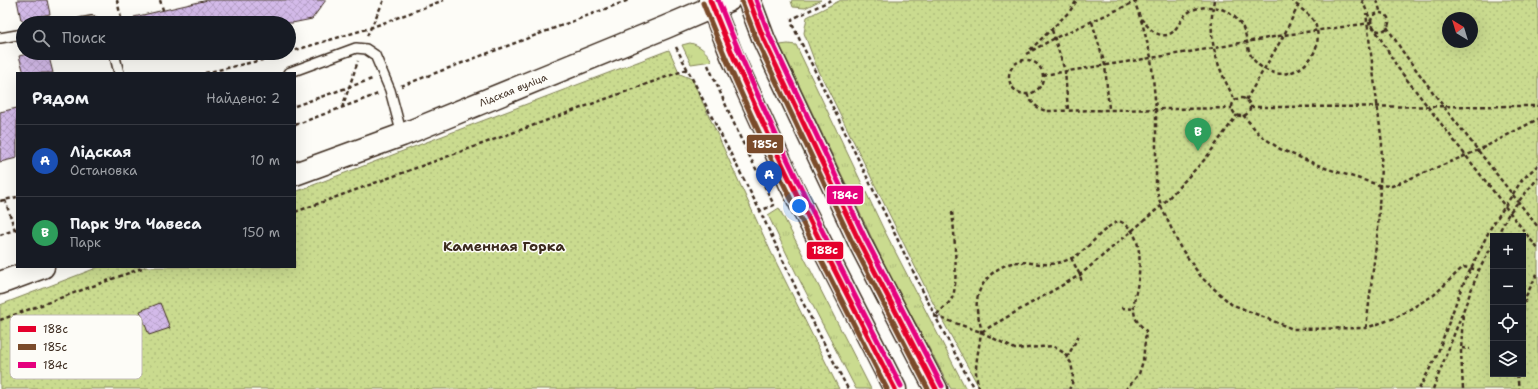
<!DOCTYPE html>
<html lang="ru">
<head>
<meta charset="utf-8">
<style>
	body { margin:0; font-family:"Shantell Sans",sans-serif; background:#20242c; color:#f1f3f6 }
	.controls { position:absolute; right:12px; bottom:12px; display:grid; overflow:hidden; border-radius:0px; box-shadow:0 4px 16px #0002 }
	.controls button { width:36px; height:36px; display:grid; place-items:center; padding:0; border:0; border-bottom:1px solid #363941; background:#171b24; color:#f1f3f6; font:20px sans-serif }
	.compass { position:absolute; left:1442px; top:12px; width:36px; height:36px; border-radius:50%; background:#171b24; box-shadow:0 4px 16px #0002; rotate:322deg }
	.you { position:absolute; left:799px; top:206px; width:14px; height:14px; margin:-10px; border:3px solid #fff; border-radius:50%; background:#1a73e8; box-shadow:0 0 0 6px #1a73e833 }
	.badge { display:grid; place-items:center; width:26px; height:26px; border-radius:50%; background:#d93025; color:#fff; font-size:13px; font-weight:700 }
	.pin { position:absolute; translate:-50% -33px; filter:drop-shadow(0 1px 2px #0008) }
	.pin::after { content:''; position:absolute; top:21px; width:14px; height:12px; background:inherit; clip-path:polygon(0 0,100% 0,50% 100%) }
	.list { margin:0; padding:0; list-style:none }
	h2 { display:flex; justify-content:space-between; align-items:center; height:52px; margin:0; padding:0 16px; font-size:17px }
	h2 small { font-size:13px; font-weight:400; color:#9ea1a6 }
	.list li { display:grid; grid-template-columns:26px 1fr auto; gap:12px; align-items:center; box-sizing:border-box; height:72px; padding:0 16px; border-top:1px solid #363941 }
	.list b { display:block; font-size:15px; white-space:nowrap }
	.list p { margin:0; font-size:13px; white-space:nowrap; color:#9ea1a6 }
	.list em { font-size:13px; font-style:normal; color:#9ea1a6 }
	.icon { flex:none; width:22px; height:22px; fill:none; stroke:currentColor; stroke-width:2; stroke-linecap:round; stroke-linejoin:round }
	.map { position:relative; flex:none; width:1538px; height:389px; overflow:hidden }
	.search { position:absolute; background:#171b24; box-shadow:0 4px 16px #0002; left:16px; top:16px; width:280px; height:44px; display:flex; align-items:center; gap:10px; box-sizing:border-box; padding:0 14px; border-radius:22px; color:#9ea1a6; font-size:15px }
	.panel { position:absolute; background:#171b24; box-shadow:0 4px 16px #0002; left:16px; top:72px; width:280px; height:196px; border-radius:0px }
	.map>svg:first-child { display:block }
	.grass { fill:url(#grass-tufts); stroke:#828256 }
	.park { fill:url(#park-dots); stroke:#828256; fill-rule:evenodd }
	.building { fill:url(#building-cross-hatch); stroke:#3b2a1e }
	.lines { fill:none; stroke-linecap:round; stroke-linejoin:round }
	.service-casing { stroke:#3b2a1e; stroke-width:12 }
	.secondary-casing { stroke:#3b2a1e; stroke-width:25 }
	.path { stroke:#3b2a1e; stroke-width:2.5; stroke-dasharray:4 3; stroke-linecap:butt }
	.service { stroke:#fdfcf7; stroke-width:9 }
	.secondary { stroke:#fdfcf7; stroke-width:22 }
	.bus-1-casing { stroke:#fdfcf7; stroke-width:8 }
	.bus-2-casing { stroke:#fdfcf7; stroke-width:8 }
	.bus-3-casing { stroke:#fdfcf7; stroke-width:8 }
	.bus-1 { stroke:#e4002b; stroke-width:5 }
	.bus-2 { stroke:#7a4b2a; stroke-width:5 }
	.bus-3 { stroke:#e5007d; stroke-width:5 }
	.labels { text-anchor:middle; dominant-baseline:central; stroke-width:3; stroke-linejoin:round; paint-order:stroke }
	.street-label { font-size:10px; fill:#3b2a1e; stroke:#fdfcf7 }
	.district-label { font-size:14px; font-weight:bold; fill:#3b2a1e; stroke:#fdfcf7 }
	.key { fill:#fdfcf7; stroke:#c3bdb6; stroke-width:1 }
	.key-label { font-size:11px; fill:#3b2a1e }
	.line-badge { stroke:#fdfcf7; stroke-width:1.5 }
	.badge-label { font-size:11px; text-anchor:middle; font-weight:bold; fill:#fff }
</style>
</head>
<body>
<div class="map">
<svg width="1538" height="389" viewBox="0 0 1538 389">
	<defs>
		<pattern id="grass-tufts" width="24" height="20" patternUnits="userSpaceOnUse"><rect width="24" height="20" fill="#cadb8f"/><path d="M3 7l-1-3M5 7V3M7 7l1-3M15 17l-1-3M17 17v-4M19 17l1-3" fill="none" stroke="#aebc7b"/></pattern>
		<pattern id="park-dots" width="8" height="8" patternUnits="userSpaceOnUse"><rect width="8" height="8" fill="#cadb8f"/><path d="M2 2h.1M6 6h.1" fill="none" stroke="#aebc7b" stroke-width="1.8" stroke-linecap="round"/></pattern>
		<pattern id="building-cross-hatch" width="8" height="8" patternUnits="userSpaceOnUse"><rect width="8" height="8" fill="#d3bae9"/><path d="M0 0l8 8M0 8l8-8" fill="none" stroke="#b6a0c7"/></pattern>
	</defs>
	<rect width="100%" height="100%" fill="#fdfcf7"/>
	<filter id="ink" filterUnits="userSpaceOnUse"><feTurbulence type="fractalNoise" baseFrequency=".025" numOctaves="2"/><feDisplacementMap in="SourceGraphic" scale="8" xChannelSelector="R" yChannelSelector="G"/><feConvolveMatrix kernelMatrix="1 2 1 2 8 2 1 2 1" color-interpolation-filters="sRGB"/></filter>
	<g filter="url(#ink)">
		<path class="grass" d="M793,0H821L805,8L793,7L791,1Z
			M690,43C700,45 707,52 712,61L691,64L682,45Z
			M788,44L796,45L883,228L966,389H951L887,270L780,45Z
			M779,208L871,389H856L796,273L768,215Z"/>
		<path class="park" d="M841,0H1538V389H980L932,301L816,65L804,33L807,17ZM1448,18H1472V42H1448ZM1493,236H1523V374H1493Z
			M669,50L680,74L692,79L771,252L839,389H0V305L99,267H295V192Z"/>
		<path class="building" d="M17,0H47L50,14L21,20Z
			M208,0H326L312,19L292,23H134V17Z
			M31,53H48L53,73H24L19,56Z
			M17,108V158L0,162V112Z
			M160,303L170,328L149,335L140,311Z"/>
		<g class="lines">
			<g class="service-casing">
				<path id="service" d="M81,23L92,21L97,23
					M0,38L23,34
					M114,53L119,73
					M288,73L356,48L366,49L375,55L390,90L402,135"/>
			</g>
			<g class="secondary-casing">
				<path id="secondary" d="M710,0L732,56L790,183L895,389
					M749,0L764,40L860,243L936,389
					M295,174L402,135L666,27L729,0
					M0,283L43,267"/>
			</g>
			<path class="path" d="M117,0L122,23
				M160,0L163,10
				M831,0L792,19V24L935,316L974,389
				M1134,0L1143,26L1151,57L1156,109V187L1161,206L1180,247L1202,278L1231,304L1293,329L1366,328L1395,318L1434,295L1463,267L1479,270L1493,244
				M1214,0C1207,40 1216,65 1235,100
				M1362,0L1373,26L1398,68L1538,249
				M1377,0L1381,14
				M1371 22a9 9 0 1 1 18 0a9 9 0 1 1-18 0Z
				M1141,19C1145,23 1150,29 1154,32C1174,43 1177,23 1186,14C1195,7 1207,6 1218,8C1227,10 1239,19 1243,28C1250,43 1244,53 1260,66C1288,88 1326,59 1316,26C1312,14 1299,9 1292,0
				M1092,22L1105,65L1109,109
				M1387,27L1403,52L1444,107L1538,227
				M1052,30L1065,71L1068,110
				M367,36L384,0
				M676,47L760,211L802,301L848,389
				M1030,50L1070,11L1077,0
				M289,52L370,28L444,0
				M1026,54L1055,38L1139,0
				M1009 77a17 17 0 1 1 34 0a17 17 0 1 1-34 0Z
				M708,65L740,137L774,205L760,211
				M205,73L262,60L286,53
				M1043,75L1214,48L1284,35L1371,23
				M401,86L629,0
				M1027,94C1032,103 1037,109 1047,111L1232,108
				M1232 107a9 9 0 1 1 18 0a9 9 0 1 1-18 0Z
				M1246,100L1284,35L1301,0
				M295,106L372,79
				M1250,107L1538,106
				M342,108L358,61
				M1243,115L1260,135L1280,149L1325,168L1379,185L1392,186L1479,150L1538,119
				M295,125L378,94
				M5,200L15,230
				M0,201L17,197
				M295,212L688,69
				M952,212C954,227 959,286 952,298C948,305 941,310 935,316L981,332L1080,275L1161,206L1206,158L1237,115
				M0,235L17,229
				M1497,236L1509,213L1538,178
				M1071,258L1080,275L1082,283
				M1121,308L1135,309
				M1523,310L1526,296L1538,272
				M0,320L145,267
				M1366,328L1378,229L1382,144L1366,13
				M981,332L1015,349L1053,346L1064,353L1071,363L1073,374L1072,385L1069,389
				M1462,348L1470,349
				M1067,358L1080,333
				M1517,374L1519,389
				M979,389C978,383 976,377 976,371C976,358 980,345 981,331C981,324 978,318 977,310C974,289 991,268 1012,263C1022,260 1032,264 1042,264C1052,265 1063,262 1072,258C1090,249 1100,229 1119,221C1142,230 1141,261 1138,282C1136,294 1131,307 1136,319C1138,323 1143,328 1146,331L1143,361L1139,374L1126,389
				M1419,389L1437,355L1461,289L1490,229L1522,180L1538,165
				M1433,389L1479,270
				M1463,389L1461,352L1463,312"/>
			<use href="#service" class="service"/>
			<use href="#secondary" class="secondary"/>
			<g class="bus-1-casing">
				<path id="bus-1" d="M710,0C763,134 830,261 895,389
					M749,0L764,40L860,243L936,389"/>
			</g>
			<g class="bus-2-casing">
				<path id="bus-2" d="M742,2L758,43L854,246L928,389
					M703,3C756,136 822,262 887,389"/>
			</g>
			<g class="bus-3-casing">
				<path id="bus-3" d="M718,0C770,133 836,259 901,386
					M756,0L770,37L866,240L942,386"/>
			</g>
			<use href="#bus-1" class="bus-1"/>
			<use href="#bus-2" class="bus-2"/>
			<use href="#bus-3" class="bus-3"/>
		</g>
	</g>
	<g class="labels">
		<g class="street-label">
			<text transform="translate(513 90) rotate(-22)">Лідская вуліца</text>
		</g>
		<g class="district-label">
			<text x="504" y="246">Каменная Горка</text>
		</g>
	</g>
	<rect x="10" y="315" width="132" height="64" rx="6" class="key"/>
	<rect x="18" y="326" width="18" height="6" fill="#e4002b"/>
	<rect x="18" y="344" width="18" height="6" fill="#7a4b2a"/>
	<rect x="18" y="362" width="18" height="6" fill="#e5007d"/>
	<g class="key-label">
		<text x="43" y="333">188с</text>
		<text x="43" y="351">185с</text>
		<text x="43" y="369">184с</text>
	</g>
	<g class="line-badge">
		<rect x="746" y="134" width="38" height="20" rx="4" fill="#7a4b2a"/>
		<rect x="826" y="185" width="38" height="20" rx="4" fill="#e5007d"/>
		<rect x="806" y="241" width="38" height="19" rx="4" fill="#e4002b"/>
	</g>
	<g class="badge-label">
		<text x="765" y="148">185с</text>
		<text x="845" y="199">184с</text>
		<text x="825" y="254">188с</text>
	</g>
</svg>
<div class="controls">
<button>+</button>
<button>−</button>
<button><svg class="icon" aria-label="locate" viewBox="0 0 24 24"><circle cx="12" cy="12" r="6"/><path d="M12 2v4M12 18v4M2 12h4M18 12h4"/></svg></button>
<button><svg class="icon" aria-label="layers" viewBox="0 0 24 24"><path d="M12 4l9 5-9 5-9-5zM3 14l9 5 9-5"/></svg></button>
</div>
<svg class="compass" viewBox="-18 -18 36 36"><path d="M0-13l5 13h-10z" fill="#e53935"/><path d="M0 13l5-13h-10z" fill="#9ea1a6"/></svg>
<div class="you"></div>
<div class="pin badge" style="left:769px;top:194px;background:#1a4fb4">A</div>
<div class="pin badge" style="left:1198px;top:151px;background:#2e9e5b">B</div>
<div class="search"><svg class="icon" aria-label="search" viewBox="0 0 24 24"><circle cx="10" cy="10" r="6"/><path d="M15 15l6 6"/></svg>Поиск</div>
<section class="panel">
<h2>Рядом<small>Найдено: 2</small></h2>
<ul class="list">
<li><span class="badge" style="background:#1a4fb4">A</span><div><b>Лідская</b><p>Остановка</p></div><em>10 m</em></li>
<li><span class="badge" style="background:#2e9e5b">B</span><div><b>Парк Уга Чавеса</b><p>Парк</p></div><em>150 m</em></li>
</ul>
</section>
</div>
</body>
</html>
